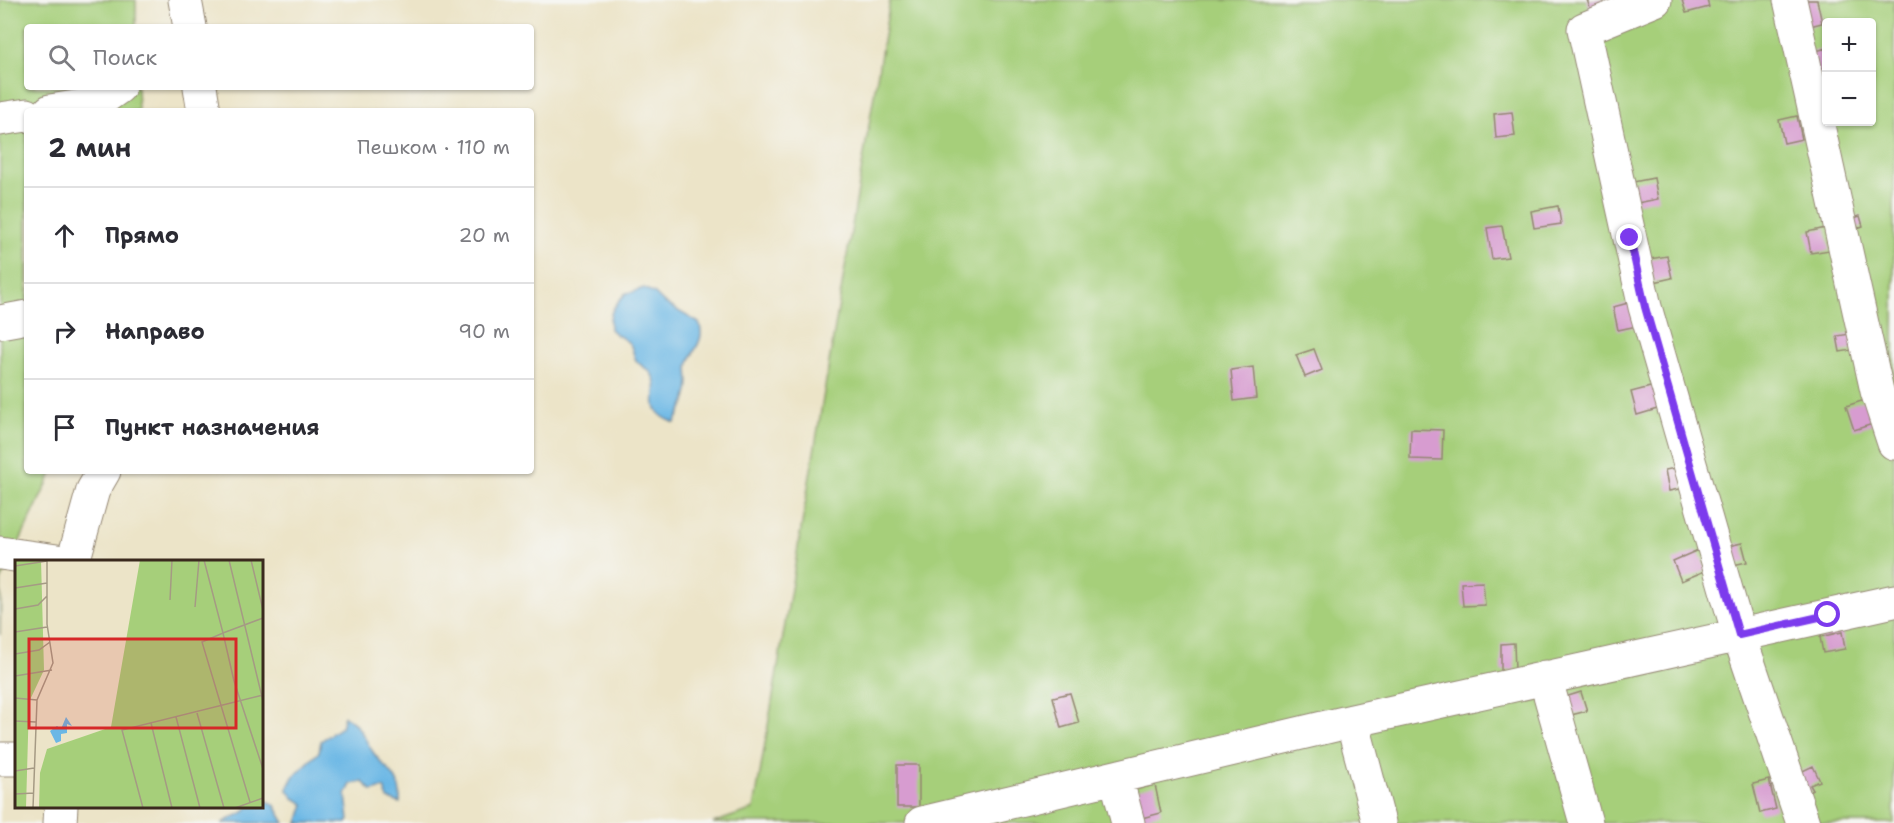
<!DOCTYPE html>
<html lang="ru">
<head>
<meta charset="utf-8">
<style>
	body { margin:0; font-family:"Shantell Sans",sans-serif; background:#f2f2f3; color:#2b2b33 }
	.controls { position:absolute; right:18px; top:18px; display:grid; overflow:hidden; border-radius:6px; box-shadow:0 2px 4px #0004 }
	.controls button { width:54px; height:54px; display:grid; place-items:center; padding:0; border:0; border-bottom:2px solid #e1e1e2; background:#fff; color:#2b2b33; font:30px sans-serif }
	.stop { position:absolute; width:18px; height:18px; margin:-14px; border:4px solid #7c3aed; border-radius:50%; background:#fff }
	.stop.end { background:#7c3aed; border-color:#fff; box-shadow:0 2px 6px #0008 }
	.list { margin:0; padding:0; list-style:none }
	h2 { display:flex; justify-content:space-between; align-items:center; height:78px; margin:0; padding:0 24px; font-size:26px }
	h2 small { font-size:20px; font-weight:400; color:#7c7c81 }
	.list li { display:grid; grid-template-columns:39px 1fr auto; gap:18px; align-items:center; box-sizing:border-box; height:96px; padding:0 24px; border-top:2px solid #e1e1e2 }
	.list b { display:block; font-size:22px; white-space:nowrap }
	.list em { font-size:20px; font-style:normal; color:#7c7c81 }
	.icon { flex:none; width:33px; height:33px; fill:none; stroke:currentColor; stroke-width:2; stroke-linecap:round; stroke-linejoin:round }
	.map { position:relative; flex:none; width:1894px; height:823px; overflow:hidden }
	.search { position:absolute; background:#fff; box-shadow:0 2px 4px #0004; left:24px; top:24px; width:510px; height:66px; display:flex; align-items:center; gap:15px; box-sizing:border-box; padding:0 21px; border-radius:6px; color:#7c7c81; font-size:22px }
	.panel { position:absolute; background:#fff; box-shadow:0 2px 4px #0004; left:24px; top:108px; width:510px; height:366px; border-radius:6px }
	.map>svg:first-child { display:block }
	.green { fill:#a6cf7a; stroke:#707c4c; stroke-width:1.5; fill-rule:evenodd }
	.water { fill:#6bb7e5; stroke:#537082; stroke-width:1.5 }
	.building { fill:#d79cd0 }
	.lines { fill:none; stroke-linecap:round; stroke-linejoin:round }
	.minor-casing { stroke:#948773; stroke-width:35 }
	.minor { stroke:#fff; stroke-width:33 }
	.route { stroke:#7c3aed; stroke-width:8 }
	.inset-road { fill:none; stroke:#a59a84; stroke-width:1.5 }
	.view { fill:#d62828; fill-opacity:0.15; stroke:#d62828; stroke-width:3 }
	.inset-edge { fill:none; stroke:#3b2a1e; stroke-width:3 }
</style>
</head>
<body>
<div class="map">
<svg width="1894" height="823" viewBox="0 0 1894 823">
	<rect width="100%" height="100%" fill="#f6f6f2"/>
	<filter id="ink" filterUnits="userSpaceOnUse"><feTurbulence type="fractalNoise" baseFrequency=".0167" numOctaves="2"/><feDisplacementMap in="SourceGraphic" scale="12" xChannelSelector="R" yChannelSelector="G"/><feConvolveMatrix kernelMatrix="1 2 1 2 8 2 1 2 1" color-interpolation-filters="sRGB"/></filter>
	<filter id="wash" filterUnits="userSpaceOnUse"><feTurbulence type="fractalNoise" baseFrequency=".008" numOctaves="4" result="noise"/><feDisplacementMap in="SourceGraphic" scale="24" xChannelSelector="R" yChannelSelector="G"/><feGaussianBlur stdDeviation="1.35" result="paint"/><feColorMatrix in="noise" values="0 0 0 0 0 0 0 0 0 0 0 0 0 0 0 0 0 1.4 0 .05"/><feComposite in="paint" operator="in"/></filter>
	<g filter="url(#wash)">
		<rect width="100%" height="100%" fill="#ece4c8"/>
		<path class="green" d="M0,0H136V27H27V87H137L138,111H27V471H53L1,581L0,635Z
			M890,0H1894V823H713L754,809ZM1826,22H1872V122H1826Z"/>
		<path class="water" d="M644,288L655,294L663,302L699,323C706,340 693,349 689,363C687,369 689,376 689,382C689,398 682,409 675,423C638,408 665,393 651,373C647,368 640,366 636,360C633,355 633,347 629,343C624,338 615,335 610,329C608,312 615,305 626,293L633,292Z
			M344,716C361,725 363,737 373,752C386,772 402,774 400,803L388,799L384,788L372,791L363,782L351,784L346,795L349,820L347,823H298L304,804L294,798L287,789L293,777L319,752L321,741L341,727Z
			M262,799L274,804L285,823H222L244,812L248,807L261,806Z"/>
		<g id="blocks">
			<path class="building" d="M1587,0H1616L1592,13Z
				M1682,0H1707L1709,7L1686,13Z
				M1800,0H1817L1822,23L1806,27Z
				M1826,48V73L1816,75L1810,53Z
				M1512,112L1515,136L1496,138L1494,114Z
				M1797,116L1802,139L1784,143L1779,120Z
				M1654,178L1658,199L1637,203L1633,182Z
				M1558,206L1561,224L1534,228L1531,211Z
				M1860,216L1863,226L1849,231L1845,221Z
				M1502,226L1508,257L1492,259L1487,228Z
				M1826,228L1830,250L1811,253L1807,232Z
				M1667,256L1672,278L1654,282L1649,259Z
				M1632,302L1637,326L1618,330L1613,307Z
				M1856,333L1859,349L1840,352L1837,336Z
				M1314,349L1322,370L1305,377L1296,355Z
				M1253,367L1256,398L1234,401L1231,370Z
				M1658,385L1664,407L1637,415L1631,392Z
				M1871,398L1879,422L1854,430L1846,406Z
				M1411,429L1443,430L1442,460L1410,459Z
				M1681,467L1684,488L1669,491L1665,470Z
				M1742,543L1747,562L1728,566L1724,547Z
				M1698,550L1707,570L1681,581L1673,561Z
				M1483,582L1485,605L1463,606L1461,583Z
				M1842,632L1845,649L1823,653L1820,637Z
				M1514,643L1515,670L1501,671V644Z
				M1581,692L1587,711L1567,716L1562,698Z
				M1070,693L1079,723L1061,728L1053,697Z
				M897,765H919V807H897Z
				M1813,766L1820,781L1810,785L1813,790L1801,795L1792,776Z
				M1769,780L1776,809L1760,813L1753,784Z
				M1155,785L1161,813L1134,820L1127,792Z"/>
		</g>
	</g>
	<g filter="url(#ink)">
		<use href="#blocks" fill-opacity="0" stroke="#948773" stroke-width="1.5"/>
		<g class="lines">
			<g class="minor-casing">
				<path id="minor" d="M185,0L190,27
					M1655,0L1584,29L1645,307L1739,635L1803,823
					M1790,0L1877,391L1894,443
					M200,87L204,111
					M50,111L95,104L119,87
					M0,119L27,115
					M0,322L27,317
					M0,553L64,562
					M73,562L93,490L104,471
					M1545,677L1586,823
					M1352,721L1379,823
					M0,759H16
					M1116,777L1128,823
					M60,823L61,806
					M922,823L1352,721L1894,601"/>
			</g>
			<use href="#minor" class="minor"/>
		</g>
	</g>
	<g class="lines" filter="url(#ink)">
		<path class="route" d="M1630,238L1645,307L1739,635L1828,615"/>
	</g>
	<g transform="translate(15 560)">
		<rect width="248" height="248" fill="#ece4c8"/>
		<path d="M0,0H26L29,110L14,142L11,248L0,247ZM125,0H247V247L24,248L25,213L32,189L96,167Z" fill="#a6cf7a"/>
		<path d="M51,157L57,166L52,164V173L46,174V181L41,183L35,171L42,166L46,169Z" fill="#6bb7e5"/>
		<path class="inset-road" d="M189,0L208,73L248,58M214,0L248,141M236,0L248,50M0,6L32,1M0,28L32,23M155,40L157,0M180,47L184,0M0,49L23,45L32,36M0,72L32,67M0,94L24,90L35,82M0,116L37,110M0,138L22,140M182,153L209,248M161,157L185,248M0,161L21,162M136,163L157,248M0,211L19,208M0,234L19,233M235,242L187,82L208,73L219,121L248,209M18,248L22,140L38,103L32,64V0M128,248L107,170L248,135M220,248L248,238"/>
		<path class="view" d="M14,79H221V168H14Z"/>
		<rect width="248" height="248" class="inset-edge"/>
	</g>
</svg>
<div class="controls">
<button>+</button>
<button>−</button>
</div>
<div class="stop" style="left:1828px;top:615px"></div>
<div class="stop end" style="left:1630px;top:238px"></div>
<div class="search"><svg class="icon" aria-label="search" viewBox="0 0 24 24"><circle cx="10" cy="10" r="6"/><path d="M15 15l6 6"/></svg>Поиск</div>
<section class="panel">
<h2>2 мин<small>Пешком · 110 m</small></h2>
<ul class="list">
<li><svg class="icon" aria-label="ahead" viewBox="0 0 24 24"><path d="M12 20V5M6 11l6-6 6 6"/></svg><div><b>Прямо</b></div><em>20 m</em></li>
<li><svg class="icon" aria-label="right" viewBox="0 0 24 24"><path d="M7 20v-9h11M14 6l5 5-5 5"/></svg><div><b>Направо</b></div><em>90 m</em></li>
<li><svg class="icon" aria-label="arrive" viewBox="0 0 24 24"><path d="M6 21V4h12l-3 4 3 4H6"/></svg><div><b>Пункт назначения</b></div></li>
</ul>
</section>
</div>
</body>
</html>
